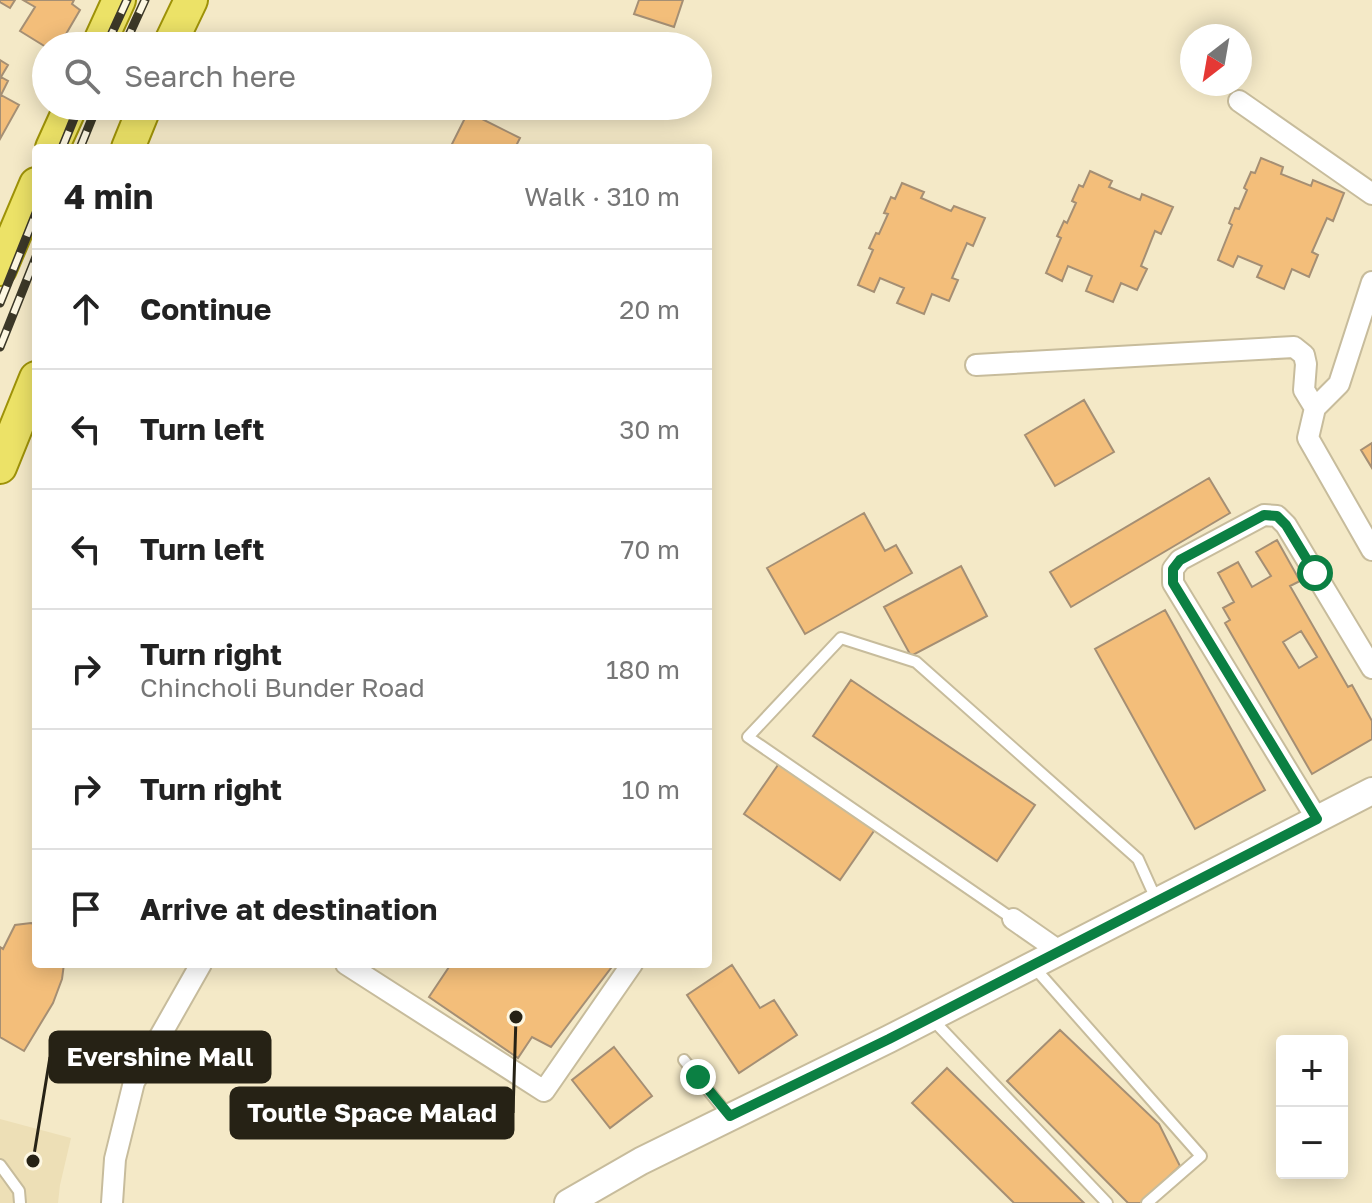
<!DOCTYPE html>
<html lang="en">
<head>
<meta charset="utf-8">
<style>
	body { margin:0; font-family:"Golos Text",sans-serif; background:#f6f6f6; color:#222 }
	.controls { position:absolute; right:24px; bottom:24px; display:grid; overflow:hidden; border-radius:8px; box-shadow:0 4px 20px #0003 }
	.controls button { width:72px; height:72px; display:grid; place-items:center; padding:0; border:0; border-bottom:2px solid #e0e0e0; background:#fff; color:#222; font:40px sans-serif }
	.compass { position:absolute; left:1180px; top:24px; width:72px; height:72px; border-radius:50%; background:#fff; box-shadow:0 4px 20px #0003; rotate:211deg }
	.stop { position:absolute; width:24px; height:24px; margin:-18px; border:6px solid #0b8043; border-radius:50%; background:#fff }
	.stop.end { background:#0b8043; border-color:#fff; box-shadow:0 2px 8px #0008 }
	.list { margin:0; padding:0; list-style:none }
	h2 { display:flex; justify-content:space-between; align-items:center; height:104px; margin:0; padding:0 32px; font-size:34px }
	h2 small { font-size:26px; font-weight:400; color:#767676 }
	.list li { display:grid; grid-template-columns:52px 1fr auto; gap:24px; align-items:center; box-sizing:border-box; height:120px; padding:0 32px; border-top:2px solid #e0e0e0 }
	.list b { display:block; font-size:30px; white-space:nowrap }
	.list p { margin:0; font-size:26px; white-space:nowrap; color:#767676 }
	.list em { font-size:26px; font-style:normal; color:#767676 }
	.icon { flex:none; width:44px; height:44px; fill:none; stroke:currentColor; stroke-width:2; stroke-linecap:round; stroke-linejoin:round }
	.map { position:relative; flex:none; width:1372px; height:1203px; overflow:hidden }
	.search { position:absolute; background:#fff; box-shadow:0 4px 20px #0003; left:32px; top:32px; width:680px; height:88px; display:flex; align-items:center; gap:20px; box-sizing:border-box; padding:0 28px; border-radius:44px; color:#767676; font-size:30px }
	.panel { position:absolute; background:#fff; box-shadow:0 4px 20px #0003; left:32px; top:144px; width:680px; height:824px; border-radius:8px }
	.map>svg:first-child { display:block }
	.built { fill:#eddfb6 }
	.building { fill:#f3be7a; stroke:#a58f74; stroke-width:2; fill-rule:evenodd }
	.lines { fill:none; stroke-linecap:round; stroke-linejoin:round }
	.service-casing { stroke:#c7bc9c; stroke-width:14 }
	.minor-casing { stroke:#c7bc9c; stroke-width:24 }
	.tertiary-casing { stroke:#c7bc9c; stroke-width:30 }
	.primary-casing { stroke:#9e9208; stroke-width:36 }
	.service { stroke:#fff; stroke-width:10 }
	.minor { stroke:#fff; stroke-width:20 }
	.tertiary { stroke:#fff; stroke-width:26 }
	.primary { stroke:#ece267; stroke-width:32 }
	.rail-casing { stroke:#3c3828; stroke-width:9 }
	.rail { stroke:#fdf7e2; stroke-width:6; stroke-dasharray:18; stroke-linecap:butt }
	.route { stroke:#0b8043; stroke-width:10 }
	.leader { fill:none; stroke:#262215; stroke-width:3 }
	.callout-dot { fill:#262215; stroke:#fdf7e2; stroke-width:3 }
	.callout { fill:#262215; stroke:#262215; stroke-width:3 }
	.callout-label { font-size:26px; text-anchor:middle; font-weight:bold; fill:#fff }
</style>
</head>
<body>
<div class="map">
<svg width="1372" height="1203" viewBox="0 0 1372 1203">
	<rect width="100%" height="100%" fill="#f4e9c7"/>
	<path class="built" d="M0,1119L71,1138L60,1185L58,1203H0Z"/>
	<path class="building" d="M0,0H15L10,8L0,2Z
		M23,0H74L72,4L80,10L59,46L46,47L20,31L35,7Z
		M639,0H683L674,27L634,14Z
		M0,60L8,65L1,77L8,81L1,95L19,105L0,139Z
		M468,112L520,138L515,148H450Z
		M1261,158L1283,167L1281,174L1311,186L1313,180L1344,193L1333,221L1327,218L1312,252L1318,255L1309,277L1292,269L1284,289L1257,277L1262,266L1238,256L1233,267L1218,260L1232,225L1229,223L1235,208L1239,209L1247,190L1244,188L1251,172L1255,173Z
		M1090,171L1112,181L1109,187L1140,200L1142,194L1173,207L1161,234L1155,231L1141,266L1147,269L1137,290L1121,283L1113,302L1086,291L1092,276L1068,266L1062,281L1046,273L1061,238L1057,236L1064,221L1067,223L1076,203L1072,201L1079,185L1083,187Z
		M902,183L924,192L921,198L951,211L954,206L985,218L973,246L967,243L952,278L958,280L949,301L932,294L924,314L897,303L904,288L880,278L874,292L858,285L873,250L869,248L876,233L879,234L888,214L884,213L891,197L895,199Z
		M1084,400L1114,452L1055,486L1025,435Z
		M1372,443V468L1361,450Z
		M1209,478L1230,513L1071,607L1050,572Z
		M864,513L885,551L896,545L912,573L805,634L767,568Z
		M1277,540L1300,581L1290,586L1348,687L1352,685L1372,721V739L1312,774L1225,623L1230,620L1223,608L1234,602L1218,573L1238,562L1252,587L1271,576L1256,552ZM1301,631L1317,657L1299,668L1283,642Z
		M961,566L987,616L911,656L884,607Z
		M1165,610L1265,790L1195,829L1095,649Z
		M851,680L1035,805L997,861L813,736Z
		M780,762L876,828L840,880L744,814Z
		M31,923L36,925V964H64L62,979L53,1003L24,1051L0,1037V947L3,949L15,925Z
		M451,964H614L551,1047L532,1037L518,1058L429,997Z
		M732,965L760,1008L774,1000L797,1035L739,1073L687,995Z
		M1060,1030L1159,1124L1180,1166L1141,1203H1128L1007,1081Z
		M614,1047L652,1096L610,1128L572,1080Z
		M947,1068L1084,1203H1014L912,1103Z"/>
	<g class="lines">
		<g class="service-casing">
			<path id="service" d="M1013,919L748,737L841,638L916,662L1138,859L1156,899
				M1033,966L1201,1156L1147,1203
				M932,1019L1107,1203
				M684,1060L728,1115
				M0,1165L19,1191L20,1203"/>
		</g>
		<g class="minor-casing">
			<path id="minor" d="M1239,101L1372,194
				M1372,282L1339,384L1315,408L1308,438L1372,550
				M976,365L1294,347L1304,355L1306,364L1304,390L1315,408
				M1317,819L1173,583V569L1180,560L1264,515L1277,516L1286,525L1372,668
				M1013,919L1059,951
				M346,964L544,1091L632,964
				M112,1203L115,1159L134,1082L201,964"/>
		</g>
		<g class="tertiary-casing">
			<path id="tertiary" d="M568,1203L641,1161L889,1039L1372,791"/>
		</g>
		<g class="primary-casing">
			<path id="primary" d="M98,46L119,0
				M169,46L191,0
				M52,148L71,106
				M128,148L145,106
				M0,269L36,184
				M0,467L36,378"/>
		</g>
		<use href="#service" class="service"/>
		<use href="#minor" class="minor"/>
		<use href="#tertiary" class="tertiary"/>
		<use href="#primary" class="primary"/>
		<g class="rail-casing">
			<path id="rail" d="M106,46L127,0
				M124,46L145,0
				M62,148L79,106
				M80,148L97,106
				M0,303L36,213
				M0,347L36,257"/>
		</g>
		<use href="#rail" class="rail"/>
	</g>
	<g class="lines">
		<path class="route" d="M698,1077L730,1116L889,1039L1317,819L1173,583V569L1180,560L1264,515L1277,516L1286,525L1315,573"/>
	</g>
	<path class="leader" d="M33 1161L50 1057M516 1017L513 1113"/>
	<g class="callout-dot">
		<circle cx="33" cy="1161" r="8"/>
		<circle cx="516" cy="1017" r="8"/>
	</g>
	<g class="callout">
		<rect x="50" y="1032" width="220" height="50" rx="8"/>
		<rect x="231" y="1088" width="282" height="50" rx="8"/>
	</g>
	<g class="callout-label">
		<text x="160" y="1066">Evershine Mall</text>
		<text x="372" y="1122">Toutle Space Malad</text>
	</g>
</svg>
<div class="controls">
<button>+</button>
<button>−</button>
</div>
<svg class="compass" viewBox="-18 -18 36 36"><path d="M0-13l5 13h-10z" fill="#e53935"/><path d="M0 13l5-13h-10z" fill="#767676"/></svg>
<div class="stop" style="left:1315px;top:573px"></div>
<div class="stop end" style="left:698px;top:1077px"></div>
<div class="search"><svg class="icon" aria-label="search" viewBox="0 0 24 24"><circle cx="10" cy="10" r="6"/><path d="M15 15l6 6"/></svg>Search here</div>
<section class="panel">
<h2>4 min<small>Walk · 310 m</small></h2>
<ul class="list">
<li><svg class="icon" aria-label="ahead" viewBox="0 0 24 24"><path d="M12 20V5M6 11l6-6 6 6"/></svg><div><b>Continue</b></div><em>20 m</em></li>
<li><svg class="icon" aria-label="left" viewBox="0 0 24 24"><path d="M17 20v-9H6M10 6l-5 5 5 5"/></svg><div><b>Turn left</b></div><em>30 m</em></li>
<li><svg class="icon" aria-label="left" viewBox="0 0 24 24"><path d="M17 20v-9H6M10 6l-5 5 5 5"/></svg><div><b>Turn left</b></div><em>70 m</em></li>
<li><svg class="icon" aria-label="right" viewBox="0 0 24 24"><path d="M7 20v-9h11M14 6l5 5-5 5"/></svg><div><b>Turn right</b><p>Chincholi Bunder Road</p></div><em>180 m</em></li>
<li><svg class="icon" aria-label="right" viewBox="0 0 24 24"><path d="M7 20v-9h11M14 6l5 5-5 5"/></svg><div><b>Turn right</b></div><em>10 m</em></li>
<li><svg class="icon" aria-label="arrive" viewBox="0 0 24 24"><path d="M6 21V4h12l-3 4 3 4H6"/></svg><div><b>Arrive at destination</b></div></li>
</ul>
</section>
</div>
</body>
</html>
